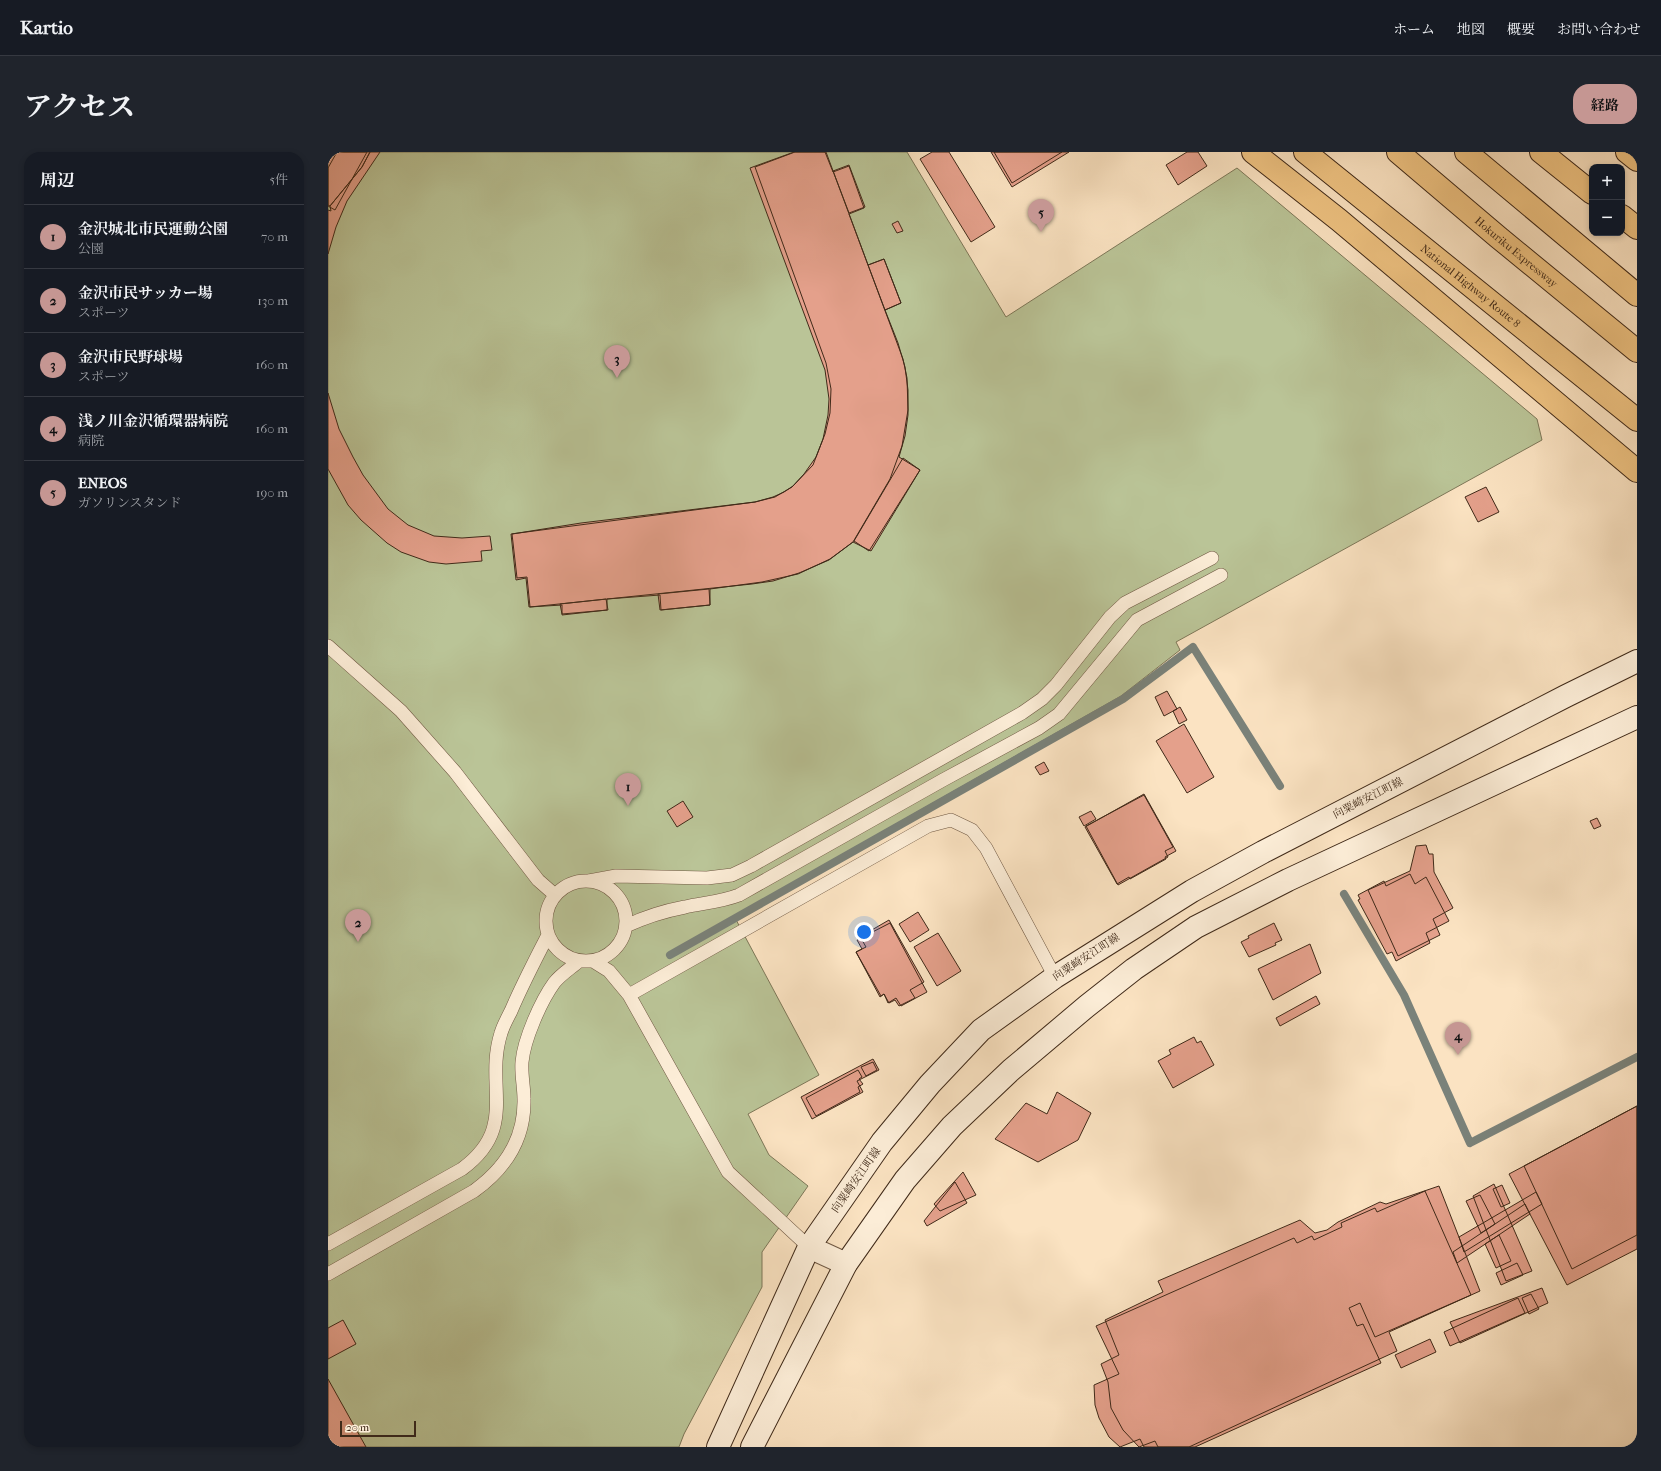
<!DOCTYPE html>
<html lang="ja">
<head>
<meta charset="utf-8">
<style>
	body { margin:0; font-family:"IM FELL French Canon","Noto Serif JP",serif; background:#20242c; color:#f1f3f6 }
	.controls { position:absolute; right:12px; top:12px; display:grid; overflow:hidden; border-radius:8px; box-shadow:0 2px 6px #0003 }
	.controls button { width:36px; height:36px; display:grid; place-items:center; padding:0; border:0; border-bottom:1px solid #363941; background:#171b24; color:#f1f3f6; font:20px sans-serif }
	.scale { position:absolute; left:12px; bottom:10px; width:76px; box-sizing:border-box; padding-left:4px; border:2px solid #402a19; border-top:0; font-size:11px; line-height:14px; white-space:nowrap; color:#402a19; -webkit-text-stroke:3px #fcedd7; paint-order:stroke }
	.you { position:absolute; left:536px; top:780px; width:14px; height:14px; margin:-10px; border:3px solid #fff; border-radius:50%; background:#1a73e8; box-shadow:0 0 0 6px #1a73e833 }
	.badge { display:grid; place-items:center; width:26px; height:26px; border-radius:50%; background:#c59692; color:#111; font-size:13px; font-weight:700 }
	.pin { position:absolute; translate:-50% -33px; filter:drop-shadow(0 1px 2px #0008) }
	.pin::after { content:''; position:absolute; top:21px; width:14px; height:12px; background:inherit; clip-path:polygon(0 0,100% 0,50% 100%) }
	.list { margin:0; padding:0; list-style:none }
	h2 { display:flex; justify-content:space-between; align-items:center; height:52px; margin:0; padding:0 16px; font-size:17px }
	h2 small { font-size:13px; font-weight:400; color:#9ea1a6 }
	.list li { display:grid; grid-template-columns:26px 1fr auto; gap:12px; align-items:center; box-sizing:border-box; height:64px; padding:0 16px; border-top:1px solid #363941 }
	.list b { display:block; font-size:15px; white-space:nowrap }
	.list p { margin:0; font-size:13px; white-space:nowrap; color:#9ea1a6 }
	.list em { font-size:13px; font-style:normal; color:#9ea1a6 }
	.map { position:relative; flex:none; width:1309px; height:1295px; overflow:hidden; border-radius:16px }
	header { display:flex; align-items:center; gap:24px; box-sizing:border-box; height:56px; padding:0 20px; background:#171b24; border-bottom:1px solid #363941 }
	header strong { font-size:19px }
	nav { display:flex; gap:22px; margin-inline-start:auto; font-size:14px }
	.intro { display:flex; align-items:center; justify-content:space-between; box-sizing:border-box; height:96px; padding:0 24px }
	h1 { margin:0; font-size:28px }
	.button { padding:10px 18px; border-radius:16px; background:#c59692; color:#111; font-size:14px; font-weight:700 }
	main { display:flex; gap:24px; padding:0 24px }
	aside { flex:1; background:#171b24; border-radius:16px; box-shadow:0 2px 6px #0003 }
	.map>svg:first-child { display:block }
	.green { fill:#bac497; stroke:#7d7758 }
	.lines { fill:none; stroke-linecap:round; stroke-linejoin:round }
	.stream { stroke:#7a827a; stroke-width:8 }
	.building { fill:#e4a08b; stroke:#402a19 }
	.service-casing { stroke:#6f5843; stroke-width:14 }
	.minor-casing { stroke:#6f5843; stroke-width:24 }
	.secondary-casing { stroke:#402a19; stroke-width:24 }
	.trunk-casing { stroke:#402a19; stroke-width:24 }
	.motorway-casing { stroke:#402a19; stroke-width:24 }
	.service { stroke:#fcedd7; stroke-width:13 }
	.minor { stroke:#fcedd7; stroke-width:22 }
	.secondary { stroke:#fcedd7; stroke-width:22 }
	.trunk { stroke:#eec281; stroke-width:22 }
	.motorway { stroke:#eec281; stroke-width:22 }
	.labels { text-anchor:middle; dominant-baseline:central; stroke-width:3.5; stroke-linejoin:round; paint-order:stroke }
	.street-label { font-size:11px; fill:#402a19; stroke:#fcedd7 }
</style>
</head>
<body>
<header>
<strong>Kartio</strong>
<nav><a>ホーム</a><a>地図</a><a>概要</a><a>お問い合わせ</a></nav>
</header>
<div class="intro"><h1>アクセス</h1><a class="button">経路</a></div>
<main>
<aside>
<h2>周辺<small>5件</small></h2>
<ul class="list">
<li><span class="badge">1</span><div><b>金沢城北市民運動公園</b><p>公園</p></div><em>70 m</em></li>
<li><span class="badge">2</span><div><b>金沢市民サッカー場</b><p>スポーツ</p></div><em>130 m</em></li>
<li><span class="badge">3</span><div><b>金沢市民野球場</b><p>スポーツ</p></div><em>160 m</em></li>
<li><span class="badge">4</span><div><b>浅ノ川金沢循環器病院</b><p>病院</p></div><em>160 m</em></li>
<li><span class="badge">5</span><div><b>ENEOS</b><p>ガソリンスタンド</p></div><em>190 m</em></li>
</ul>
</aside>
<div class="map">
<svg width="1309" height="1295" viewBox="0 0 1309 1295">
	<rect width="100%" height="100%" fill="#fbe3c2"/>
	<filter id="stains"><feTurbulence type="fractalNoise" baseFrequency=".005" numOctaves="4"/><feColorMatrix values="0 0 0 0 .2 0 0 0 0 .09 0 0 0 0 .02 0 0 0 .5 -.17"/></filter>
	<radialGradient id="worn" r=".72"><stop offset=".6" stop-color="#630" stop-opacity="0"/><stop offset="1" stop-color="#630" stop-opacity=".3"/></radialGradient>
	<path class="green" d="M0,0H579L678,165L909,16L1209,267L1214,288L848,490L852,498L793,544L406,764L491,923L420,962L441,1003L480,1034L434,1100V1135L356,1282L351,1295H0Z"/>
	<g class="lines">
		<path class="stream" d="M1016,742L1076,843L1142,991L1309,905
			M342,803L795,547L865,495L952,634"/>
	</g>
	<path class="building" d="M2,0H39L7,58L0,54V3Z
		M9,0H42L34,15L2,54L0,53V16Z
		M42,0H52L19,49L8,75L0,102V58L3,59L2,54L34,15Z
		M466,0H498L575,207L579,226L580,258L574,294L562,327L525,390L501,408L471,421L445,429L424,432L202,455L199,425L189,426L184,382L253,371L427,350L445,345L456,340L465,334L485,313L495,287L500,263L501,247L497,218L422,16Z
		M467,0H497L505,20L521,14L536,56L521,62L540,113L556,107L573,151L557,158L570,191L577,215L580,238V263L577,284L571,305L592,318L543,399L525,390L502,407L470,422L434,430L382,437V453L333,458L332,443L279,447V458L234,463V453L201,455L198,426L188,428L183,382L427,350L447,345L464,335L476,322L488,305L497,282L502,261L503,237L498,211L427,15Z
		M604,0H621L667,75L643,90L592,7Z
		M663,0H741L684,35Z
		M666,0H734L684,31Z
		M859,0H870L879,14L850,33L838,13Z
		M521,13L537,55L521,61L505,19Z
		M570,69L575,79L569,81L564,72Z
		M556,107L573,151L557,158L540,113Z
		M0,241L11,277L25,305L35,323L60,357L80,373L106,384L134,386L162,384L164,398L153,399L154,409L118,412L101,410L73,400L59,391L33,368L20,353L0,317Z
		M575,306L592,318L541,399L526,389Z
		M1158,335L1171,360L1150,370L1137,345Z
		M381,437L382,453L332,458L330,442Z
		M278,447L280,458L234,462L232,452Z
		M839,539L849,557L836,564L827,545Z
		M852,555L859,568L851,572L845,559Z
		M856,572L886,625L859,641L828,589Z
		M716,610L721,619L712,623L707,615Z
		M816,642L848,699L837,705L838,707L802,727L801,725L789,732L757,675Z
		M816,643L845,695L837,699L840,705L790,733L758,674Z
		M355,649L365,665L349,675L339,659Z
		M763,659L768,667L756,674L751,665Z
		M1269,666L1273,674L1266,677L1262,669Z
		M1098,693L1101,702H1105L1106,720L1125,756L1105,767L1112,783L1070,804L1040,738L1082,719L1088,694Z
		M1082,722L1087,732L1098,725L1121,769L1098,781L1102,791L1068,809L1064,800L1059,802L1030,748L1032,747L1030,743L1056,729L1058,734Z
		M590,760L601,778L582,790L571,772Z
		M561,768L596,830L582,838L587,846L571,854L567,848L561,851L556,842L553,844L528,800L538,795L534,788L544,782L542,779Z
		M562,771L599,840L573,854L568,846L560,851L556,842L552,845L528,800L534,797L529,788Z
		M946,771L954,788L947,791L948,793L921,805L913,790L921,786L920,784Z
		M610,781L633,819L609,834L586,795Z
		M982,792L993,821L945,848L930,817Z
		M988,844L992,852L952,874L948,866Z
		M866,885L869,891L873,889L886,913L845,936L830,909L843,902L841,898Z
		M545,907L551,918L529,929L535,940L484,967L473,945Z
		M545,910L549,918L538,924L533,915Z
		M530,918L534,925L531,927L535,932L530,935L532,940L488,964L478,946Z
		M729,940L763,961L750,988L710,1010L667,987L698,951L719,962Z
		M1309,954V1083L1244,1117L1196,1014Z
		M1309,954V1097L1239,1133L1181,1022Z
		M635,1020L648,1043L612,1059L606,1052Z
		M627,1030L639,1051L599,1074L596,1069Z
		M1166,1032L1204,1119L1178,1129L1145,1044Z
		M1174,1033L1182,1051L1173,1055L1165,1037Z
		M1111,1034L1152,1139L1061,1180L1069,1199L861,1295H830L827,1289L811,1295L795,1278L783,1256L780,1230L773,1212L791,1203L777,1168L835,1140L830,1129L972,1068L987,1081L999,1078L1010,1070L1052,1050L1058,1052Z
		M1097,1039L1143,1143L1047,1185L1032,1151L1021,1156L1029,1174L1035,1172L1053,1211L867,1295H816L812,1287L792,1295L781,1285L771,1266L767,1253L766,1233L791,1222L768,1174L966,1086L969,1091L984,1084L986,1088L1014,1075L1013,1071L1047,1056L1049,1060Z
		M1208,1040L1214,1052L1136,1100L1131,1085Z
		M1152,1043L1167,1072L1153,1081L1138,1049Z
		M1197,1052L1202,1062L1129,1111L1125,1100Z
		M1171,1083L1183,1109L1168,1116L1157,1092Z
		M1189,1111L1195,1123L1173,1133L1168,1121Z
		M1214,1136L1220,1151L1132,1191L1122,1170Z
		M1203,1142L1211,1157L1201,1162L1194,1146Z
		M1190,1146L1197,1161L1122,1194L1116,1180Z
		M15,1168L28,1192L0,1207V1176Z
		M1102,1187L1108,1200L1073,1216L1067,1203Z
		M0,1227L38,1295H0Z"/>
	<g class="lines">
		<g class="service-casing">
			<path id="service" d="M0,494L73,559L127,620L210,728L227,743
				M261,729L288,724L379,726L404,723L423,714L694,561L714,547L728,533L782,465L797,451L884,406
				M218 769a40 40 0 1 1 80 0a40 40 0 1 1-80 0Z
				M298,774C317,765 336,759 357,755C375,751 393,750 411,743L615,628L711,576L731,562L809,468L893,423
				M265,809L281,819L301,843L400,1020L481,1095
				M301,843L600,674L623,668L644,678L658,696L727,825
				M0,1092L134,1017C191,975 156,935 173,881C175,874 179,867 183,859C194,833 207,808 220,783
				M0,1122L146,1039C178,1016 197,987 196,947C196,935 193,922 194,910C196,887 213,849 226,831C232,823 243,816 251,809"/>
		</g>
		<g class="minor-casing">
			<path id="minor" d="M481,1095L518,1112"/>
		</g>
		<g class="secondary-casing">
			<path id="secondary" d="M390,1295L481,1095L554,990L602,932L653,878L727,825L864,739L935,700L1238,544L1309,509
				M424,1295L518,1112L577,1028L624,974L683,918L759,854L806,817L868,775L960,728L1309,565"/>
		</g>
		<g class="trunk-casing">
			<g id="trunk">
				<path d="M925,0L1011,68L1309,319"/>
				<path id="s1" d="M977,0L1309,268"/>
				<path d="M1213,0L1264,41"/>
				<path d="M1299,0L1309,8"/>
				<path d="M1294,64L1309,76"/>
			</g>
		</g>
		<g class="motorway-casing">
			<g id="motorway">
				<path id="s2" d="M1070,0L1170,85L1309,199"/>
				<path d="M1138,0L1309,143"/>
			</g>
		</g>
		<use href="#service" class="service"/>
		<use href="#minor" class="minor"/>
		<use href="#secondary" class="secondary"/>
		<use href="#trunk" class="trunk"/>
		<use href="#motorway" class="motorway"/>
	</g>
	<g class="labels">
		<g class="street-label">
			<text stroke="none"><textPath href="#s2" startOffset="155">Hokuriku Expressway</textPath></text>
			<text stroke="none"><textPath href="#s1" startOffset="213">National Highway Route 8</textPath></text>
			<text transform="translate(1040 646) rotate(-27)">向粟崎安江町線</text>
			<text transform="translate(758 805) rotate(-33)">向粟崎安江町線</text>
			<text transform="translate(528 1028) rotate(-55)">向粟崎安江町線</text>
		</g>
	</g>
	<rect width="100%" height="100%" filter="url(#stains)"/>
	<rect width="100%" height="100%" fill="url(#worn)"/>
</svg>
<div class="controls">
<button>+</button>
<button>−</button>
</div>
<div class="scale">20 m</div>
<div class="you"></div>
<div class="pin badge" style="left:300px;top:654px">1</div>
<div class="pin badge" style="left:30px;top:790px">2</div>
<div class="pin badge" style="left:289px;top:226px">3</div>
<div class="pin badge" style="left:1130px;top:903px">4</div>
<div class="pin badge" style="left:713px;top:80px">5</div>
</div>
</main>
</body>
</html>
